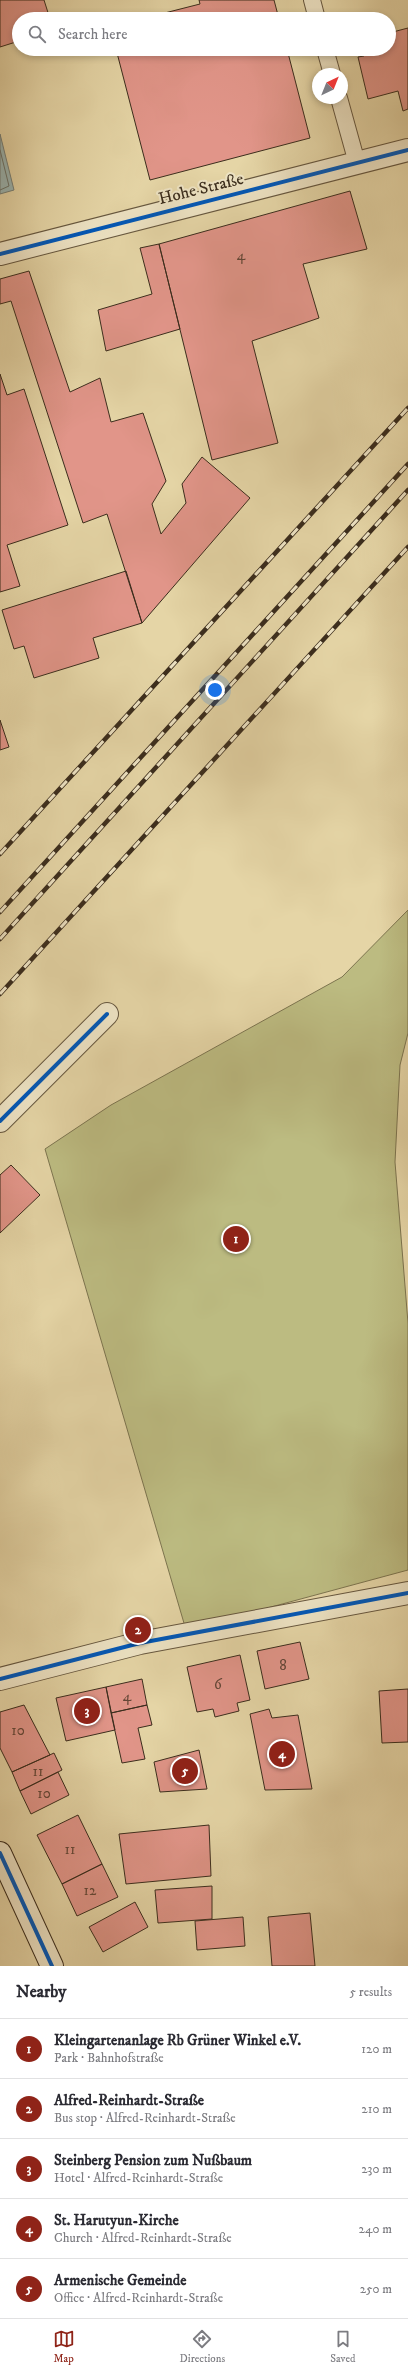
<!DOCTYPE html>
<html lang="en">
<head>
<meta charset="utf-8">
<style>
	body { margin:0; font-family:"IM FELL DW Pica",serif; background:#f2f2f3; color:#2b2b33 }
	.compass { position:absolute; left:312px; top:68px; width:36px; height:36px; border-radius:50%; background:#fff; box-shadow:0 2px 6px #0003; rotate:43deg }
	.you { position:absolute; left:215px; top:690px; width:14px; height:14px; margin:-10px; border:3px solid #fff; border-radius:50%; background:#1a73e8; box-shadow:0 0 0 6px #1a73e833 }
	.badge { display:grid; place-items:center; width:26px; height:26px; border-radius:50%; background:#8f2418; color:#fff; font-size:13px; font-weight:700 }
	.pin { position:absolute; translate:-50% -50%; border:2px solid #fff; box-shadow:0 1px 4px #0006 }
	.list { margin:0; padding:0; list-style:none }
	h2 { display:flex; justify-content:space-between; align-items:center; height:52px; margin:0; padding:0 16px; font-size:17px }
	h2 small { font-size:13px; font-weight:400; color:#7c7c81 }
	.list li { display:grid; grid-template-columns:26px 1fr auto; gap:12px; align-items:center; box-sizing:border-box; height:60px; padding:0 16px; border-top:1px solid #e1e1e2 }
	.list b { display:block; font-size:15px; white-space:nowrap }
	.list p { margin:0; font-size:13px; white-space:nowrap; color:#7c7c81 }
	.list em { font-size:13px; font-style:normal; color:#7c7c81 }
	.icon { flex:none; width:22px; height:22px; fill:none; stroke:currentColor; stroke-width:2; stroke-linecap:round; stroke-linejoin:round }
	.map { position:relative; flex:none; width:408px; height:1966px; overflow:hidden }
	.search { position:absolute; background:#fff; box-shadow:0 2px 6px #0003; left:12px; right:12px; top:12px; height:44px; display:flex; align-items:center; gap:10px; box-sizing:border-box; padding:0 14px; border-radius:22px; color:#7c7c81; font-size:15px }
	.sheet { height:352px; background:#fff }
	nav { display:flex; justify-content:space-around; align-items:center; box-sizing:border-box; height:56px; border-top:1px solid #e1e1e2; background:#fff; font-size:11px; color:#7c7c81 }
	nav a { display:grid; justify-items:center; gap:2px }
	nav .on { color:#8f2418 }
	.map>svg:first-child { display:block }
	.green { fill:#bcbb81; stroke:#7c744f }
	.water { fill:#9bb6b3; stroke:#757f77 }
	.lines { fill:none; stroke-linecap:round; stroke-linejoin:round }
	.shore { stroke:#6b7268; stroke-width:1 }
	.building { fill:#e19589; stroke:#3b2d1d }
	.service-casing { stroke:#66573f; stroke-width:18 }
	.minor-casing { stroke:#66573f; stroke-width:24 }
	.tertiary-casing { stroke:#66573f; stroke-width:24 }
	.secondary-casing { stroke:#3b2d1d; stroke-width:24 }
	.service { stroke:#eee4c5; stroke-width:16 }
	.minor { stroke:#eee4c5; stroke-width:22 }
	.tertiary { stroke:#eee4c5; stroke-width:22 }
	.secondary { stroke:#eee4c5; stroke-width:22 }
	.rail-casing { stroke:#3b2d1d; stroke-width:4.5 }
	.rail { stroke:#eee4c5; stroke-width:3; stroke-dasharray:9; stroke-linecap:butt }
	.cycleway-casing { stroke:#eee4c5; stroke-width:6 }
	.cycleway { stroke:#0057b8; stroke-width:4 }
	.labels { text-anchor:middle; dominant-baseline:central; stroke-width:4; stroke-linejoin:round; paint-order:stroke }
	.number-label { font-size:15px; fill:#644738 }
	.street-label { font-size:17px; fill:#3b2d1d; stroke:#eee4c5 }
</style>
</head>
<body>
<div class="map">
<svg width="408" height="1966" viewBox="0 0 408 1966">
	<rect width="100%" height="100%" fill="#e5d5a6"/>
	<filter id="stains"><feTurbulence type="fractalNoise" baseFrequency=".005" numOctaves="4"/><feColorMatrix values="0 0 0 0 .2 0 0 0 0 .09 0 0 0 0 .02 0 0 0 .5 -.17"/></filter>
	<radialGradient id="worn" r=".72"><stop offset=".6" stop-color="#630" stop-opacity="0"/><stop offset="1" stop-color="#630" stop-opacity=".3"/></radialGradient>
	<path class="green" d="M408,910V1033L400,1065L395,1162L408,1323V1570L186,1630L45,1149L111,1105L342,977Z"/>
	<path class="water" d="M0,134L14,190L0,194Z"/>
	<g class="lines">
		<path class="shore" d="M0,150L9,186L0,190"/>
	</g>
	<path class="building" d="M0,0H44L50,19H19V41L0,47Z
		M199,0H274L279,19H141L200,4Z
		M408,28V109L403,111L398,91L368,99L358,57L364,56L362,50L389,49V33Z
		M116,49H287L310,138L150,180Z
		M350,191L367,249L303,264L319,318L252,341L278,443L212,460L159,244Z
		M159,244L180,329L106,351L98,310L152,294L140,248Z
		M29,271L70,392L100,378L111,422L143,413L166,481L152,504L161,534L186,503L182,484L202,457L250,498L142,623L107,514L83,523L11,301L0,304V279Z
		M0,374L7,395L24,389L68,525L7,545L20,586L0,592Z
		M126,571L142,623L93,638L99,658L34,678L24,646L14,649L2,610Z
		M0,720L9,747L0,750Z
		M11,1165L40,1195L0,1233V1175Z
		M300,1642L309,1679L265,1689L257,1651Z
		M240,1655L250,1700L237,1703L239,1711L215,1717L213,1709L197,1712L187,1667Z
		M142,1679L147,1705L111,1713L106,1687Z
		M106,1687L115,1730L66,1741L56,1698Z
		M408,1689V1742L382,1743L379,1691Z
		M24,1705L50,1755L12,1772L0,1748V1712Z
		M147,1705L152,1725L138,1728L145,1759L122,1763L111,1713Z
		M269,1709L272,1718L298,1715L312,1789L265,1790L250,1714Z
		M199,1750L207,1789L160,1792L154,1762Z
		M54,1753L62,1770L20,1791L12,1772Z
		M58,1772L69,1795L31,1814L20,1791Z
		M78,1815L102,1864L62,1884L37,1835Z
		M209,1825L211,1876L126,1884L119,1834Z
		M102,1864L118,1897L77,1916L62,1884Z
		M212,1886V1919L158,1923L155,1890Z
		M135,1902L148,1927L103,1952L89,1927Z
		M310,1913L315,1966H272L268,1917Z
		M243,1917L245,1946L197,1950L195,1921Z"/>
	<g class="lines">
		<g class="service-casing">
			<path id="service" d="M312,0L317,19
				M325,49L332,74
				M339,98L357,163"/>
		</g>
		<g class="minor-casing">
			<path id="minor" d="M0,254L408,150
				M0,1121L107,1014"/>
		</g>
		<g class="tertiary-casing">
			<path id="tertiary" d="M0,1679L140,1643L408,1593"/>
		</g>
		<g class="secondary-casing">
			<path id="secondary" d="M0,1853L52,1966"/>
		</g>
		<use href="#service" class="service"/>
		<use href="#minor" class="minor"/>
		<use href="#tertiary" class="tertiary"/>
		<use href="#secondary" class="secondary"/>
		<g class="rail-casing">
			<path id="rail" d="M0,854L408,408
				M0,912L408,464
				M0,939L408,490
				M0,994L408,547"/>
		</g>
		<use href="#rail" class="rail"/>
		<g class="cycleway-casing">
			<path id="cycleway" d="M0,254L408,150
				M0,1121L107,1014
				M0,1679L140,1643L408,1593
				M0,1853L52,1966"/>
		</g>
		<use href="#cycleway" class="cycleway"/>
	</g>
	<g class="labels">
		<g class="number-label">
			<text x="241" y="255">4</text>
			<text x="283" y="1665">8</text>
			<text x="218" y="1684">6</text>
			<text x="127" y="1696">4</text>
			<text x="18" y="1730">10</text>
			<text x="38" y="1771">11</text>
			<text x="44" y="1793">10</text>
			<text x="70" y="1849">11</text>
			<text x="90" y="1890">12</text>
		</g>
		<g class="street-label">
			<text transform="translate(201 189) rotate(-14)">Hohe Straße</text>
		</g>
	</g>
	<rect width="100%" height="100%" filter="url(#stains)"/>
	<rect width="100%" height="100%" fill="url(#worn)"/>
</svg>
<svg class="compass" viewBox="-18 -18 36 36"><path d="M0-13l5 13h-10z" fill="#e53935"/><path d="M0 13l5-13h-10z" fill="#7c7c81"/></svg>
<div class="you"></div>
<div class="pin badge" style="left:236px;top:1239px">1</div>
<div class="pin badge" style="left:138px;top:1630px">2</div>
<div class="pin badge" style="left:87px;top:1711px">3</div>
<div class="pin badge" style="left:282px;top:1754px">4</div>
<div class="pin badge" style="left:185px;top:1771px">5</div>
<div class="search"><svg class="icon" aria-label="search" viewBox="0 0 24 24"><circle cx="10" cy="10" r="6"/><path d="M15 15l6 6"/></svg>Search here</div>
</div>
<section class="sheet">
<h2>Nearby<small>5 results</small></h2>
<ul class="list">
<li><span class="badge">1</span><div><b>Kleingartenanlage Rb Grüner Winkel e.V.</b><p>Park · Bahnhofstraße</p></div><em>120 m</em></li>
<li><span class="badge">2</span><div><b>Alfred-Reinhardt-Straße</b><p>Bus stop · Alfred-Reinhardt-Straße</p></div><em>210 m</em></li>
<li><span class="badge">3</span><div><b>Steinberg Pension zum Nußbaum</b><p>Hotel · Alfred-Reinhardt-Straße</p></div><em>230 m</em></li>
<li><span class="badge">4</span><div><b>St. Harutyun-Kirche</b><p>Church · Alfred-Reinhardt-Straße</p></div><em>240 m</em></li>
<li><span class="badge">5</span><div><b>Armenische Gemeinde</b><p>Office · Alfred-Reinhardt-Straße</p></div><em>250 m</em></li>
</ul>
</section>
<nav>
<a class="on"><svg class="icon" aria-label="map" viewBox="0 0 24 24"><path d="M3 6l6-2 6 2 6-2v14l-6 2-6-2-6 2zM9 4v14M15 6v14"/></svg>Map</a>
<a><svg class="icon" aria-label="directions" viewBox="0 0 24 24"><path d="M12 3l9 9-9 9-9-9zM9 14v-3h6M13 9l2 2-2 2"/></svg>Directions</a>
<a><svg class="icon" aria-label="saved" viewBox="0 0 24 24"><path d="M7 4h10v16l-5-4-5 4z"/></svg>Saved</a>
</nav>
</body>
</html>
